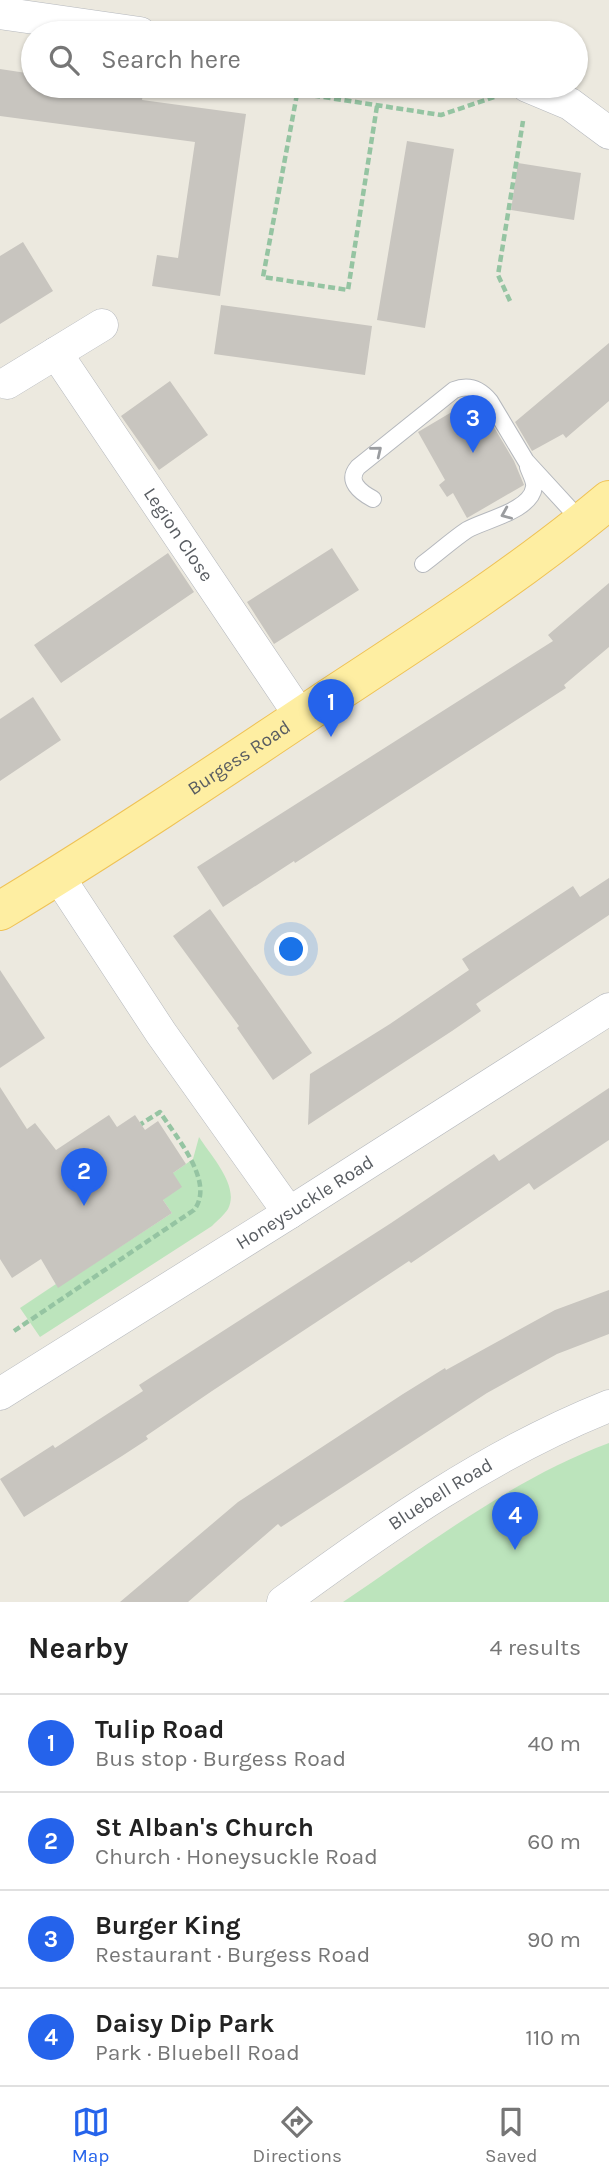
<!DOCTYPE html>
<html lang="en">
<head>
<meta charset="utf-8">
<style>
	body { margin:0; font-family:Karla,sans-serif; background:#f6f6f6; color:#222 }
	.you { position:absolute; left:292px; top:950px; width:24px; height:24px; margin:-18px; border:5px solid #fff; border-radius:50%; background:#1a73e8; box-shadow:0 0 0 10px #1a73e833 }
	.badge { display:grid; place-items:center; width:46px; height:46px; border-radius:50%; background:#2563eb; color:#fff; font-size:23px; font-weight:700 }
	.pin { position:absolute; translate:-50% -58px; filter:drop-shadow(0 2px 4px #0008) }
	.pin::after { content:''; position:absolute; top:37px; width:24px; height:21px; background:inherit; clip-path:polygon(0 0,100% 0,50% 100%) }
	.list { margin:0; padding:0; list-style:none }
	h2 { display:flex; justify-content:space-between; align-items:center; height:91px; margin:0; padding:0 28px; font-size:30px }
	h2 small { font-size:23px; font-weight:400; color:#767676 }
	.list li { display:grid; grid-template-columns:46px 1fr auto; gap:21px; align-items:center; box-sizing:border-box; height:98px; padding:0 28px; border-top:2px solid #e0e0e0 }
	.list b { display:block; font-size:26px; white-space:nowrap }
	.list p { margin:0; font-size:23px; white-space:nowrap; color:#767676 }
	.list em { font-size:23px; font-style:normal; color:#767676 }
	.icon { flex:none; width:38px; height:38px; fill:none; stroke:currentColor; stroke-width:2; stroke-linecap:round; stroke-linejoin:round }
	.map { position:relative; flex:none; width:609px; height:1602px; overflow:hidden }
	.search { position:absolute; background:#fff; box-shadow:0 2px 5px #0004; left:21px; right:21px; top:21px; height:77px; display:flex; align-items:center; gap:18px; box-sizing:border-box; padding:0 24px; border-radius:38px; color:#767676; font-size:26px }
	.sheet { height:483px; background:#fff }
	nav { display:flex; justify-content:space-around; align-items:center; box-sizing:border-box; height:98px; border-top:2px solid #e0e0e0; background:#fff; font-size:19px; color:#767676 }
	nav a { display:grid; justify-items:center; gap:4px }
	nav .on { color:#2563eb }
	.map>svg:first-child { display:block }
	.green { fill:#bce4bc }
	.building { fill:#c8c5bf }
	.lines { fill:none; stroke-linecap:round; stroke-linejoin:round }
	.lane-casing { stroke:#b5b8bd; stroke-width:18 }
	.street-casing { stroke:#b5b8bd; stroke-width:33 }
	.primary-casing { stroke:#efc255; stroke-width:40 }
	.path { stroke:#95c4a2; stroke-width:4.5; stroke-dasharray:7 3.5; stroke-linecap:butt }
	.lane { stroke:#fff; stroke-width:16 }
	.street { stroke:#fff; stroke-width:32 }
	.primary { stroke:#feeea2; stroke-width:38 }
	.oneway { stroke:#9b9da0 }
	.labels { text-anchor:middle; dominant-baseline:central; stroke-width:6; stroke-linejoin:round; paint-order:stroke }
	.street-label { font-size:19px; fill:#585c61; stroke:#fff }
</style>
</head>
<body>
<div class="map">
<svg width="609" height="1602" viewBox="0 0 609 1602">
	<rect width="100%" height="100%" fill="#ece9df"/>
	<path class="green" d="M199,1137C211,1156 240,1186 228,1209C224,1215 217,1221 212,1226L40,1337L20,1308L56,1284L58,1287L172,1213L163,1200L173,1173L193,1159Z
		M609,1443V1602H343C428,1545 512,1479 609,1443Z"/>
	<path class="building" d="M0,69L33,74V86H122L144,88L142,100L246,114L220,296L152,286L157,255L178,258L195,142L0,116Z
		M407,141L454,149L425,328L377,320Z
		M518,163L581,173L574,220L511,210Z
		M23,242L53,291L0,324V256Z
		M221,305L372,326L365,375L214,354Z
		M609,343V401L566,438L563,434L532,451L515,422Z
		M170,381L208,435L159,470L121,416Z
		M472,400L482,407L514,461L524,485L467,518L453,493L447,497L439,485L445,480L418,432Z
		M332,548L359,590L274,644L247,602Z
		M168,553L194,592L61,683L34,645Z
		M609,583V647L564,685L566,688L295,863L294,861L223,907L197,867L553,641L548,635Z
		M33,697L61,740L0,781V719Z
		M609,878V915L476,1004L481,1011L452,1031L308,1125L310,1074L390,1024L469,970L462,959L573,886L580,897Z
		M210,909L312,1053L273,1080L237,1028L239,1026L173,936Z
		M0,970L45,1038L0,1068Z
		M0,1087L27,1129L35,1123L56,1150L109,1115L117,1127L135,1115L145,1130L158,1121L186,1164L173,1173L182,1187L163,1200L172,1213L58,1288L41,1259L12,1278L0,1259Z
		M609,1088V1140L534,1190L529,1183L411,1263L409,1261L212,1391L146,1436L148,1439L122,1456L24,1517L0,1479L53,1445L55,1448L98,1420L143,1391L139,1385L391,1223L494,1154L499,1161Z
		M609,1290V1334L557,1354L487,1393L281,1527L278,1524L188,1602H120L238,1502L403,1394L445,1368L446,1370L555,1310Z"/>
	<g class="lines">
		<g class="lane-casing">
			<path id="lane" d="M373,499C360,492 346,481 358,467L454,390C469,384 480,389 490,401L526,461L582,522
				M423,564C438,553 452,540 467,530C484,520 531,511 534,487C535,481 530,473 528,467"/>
		</g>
		<g class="street-casing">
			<g id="street">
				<path d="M0,13L140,33"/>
				<path d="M527,86L570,104L609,133"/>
				<path id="s1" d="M56,353L301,717"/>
				<path d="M7,383L102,325"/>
				<path d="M58,876L161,1033L289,1213"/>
				<path id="s2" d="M0,1394L289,1213L609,1009"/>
				<path id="s3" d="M283,1602C385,1527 491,1453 609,1406"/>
			</g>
		</g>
		<g class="primary-casing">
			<g id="primary">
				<path id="s4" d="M0,911C109,845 214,775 320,704C419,639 518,576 609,500"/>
			</g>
		</g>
		<path class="path" d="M251,86L441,115L494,97
			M297,94L263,277L348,290L377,106
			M510,301L498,275L523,121
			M14,1331L194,1210C216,1182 175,1136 160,1112L141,1124"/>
		<use href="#lane" class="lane"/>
		<use href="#street" class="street"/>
		<use href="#primary" class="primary"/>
	</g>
	<defs><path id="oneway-chevron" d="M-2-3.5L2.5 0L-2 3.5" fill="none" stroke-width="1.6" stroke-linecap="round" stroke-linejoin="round" transform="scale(1.75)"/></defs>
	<g class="oneway">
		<use href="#oneway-chevron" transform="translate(377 451) rotate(-39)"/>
		<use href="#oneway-chevron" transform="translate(506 514) rotate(157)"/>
	</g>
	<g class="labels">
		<g class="street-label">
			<text stroke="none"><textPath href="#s1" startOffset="219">Legion Close</textPath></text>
			<text stroke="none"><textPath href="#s4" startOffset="284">Burgess Road</textPath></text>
			<text stroke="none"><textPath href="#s2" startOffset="360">Honeysuckle Road</textPath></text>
			<text stroke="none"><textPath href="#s3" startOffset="191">Bluebell Road</textPath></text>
		</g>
	</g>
</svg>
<div class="you"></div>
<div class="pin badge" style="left:331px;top:737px">1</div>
<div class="pin badge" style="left:84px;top:1206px">2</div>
<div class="pin badge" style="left:473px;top:453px">3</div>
<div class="pin badge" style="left:515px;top:1550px">4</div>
<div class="search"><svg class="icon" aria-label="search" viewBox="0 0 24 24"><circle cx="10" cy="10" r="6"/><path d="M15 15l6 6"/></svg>Search here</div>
</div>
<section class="sheet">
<h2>Nearby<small>4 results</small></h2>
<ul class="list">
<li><span class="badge">1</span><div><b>Tulip Road</b><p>Bus stop · Burgess Road</p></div><em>40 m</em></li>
<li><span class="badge">2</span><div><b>St Alban's Church</b><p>Church · Honeysuckle Road</p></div><em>60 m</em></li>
<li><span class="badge">3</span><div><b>Burger King</b><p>Restaurant · Burgess Road</p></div><em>90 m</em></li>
<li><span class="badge">4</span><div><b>Daisy Dip Park</b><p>Park · Bluebell Road</p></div><em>110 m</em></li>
</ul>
</section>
<nav>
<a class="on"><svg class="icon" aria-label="map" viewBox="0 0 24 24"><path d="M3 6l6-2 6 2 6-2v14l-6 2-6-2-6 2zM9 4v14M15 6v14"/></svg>Map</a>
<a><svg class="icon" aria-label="directions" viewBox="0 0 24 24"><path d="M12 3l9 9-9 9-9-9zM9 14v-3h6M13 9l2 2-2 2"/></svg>Directions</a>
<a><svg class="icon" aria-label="saved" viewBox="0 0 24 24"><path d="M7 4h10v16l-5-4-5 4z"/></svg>Saved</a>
</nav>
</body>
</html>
